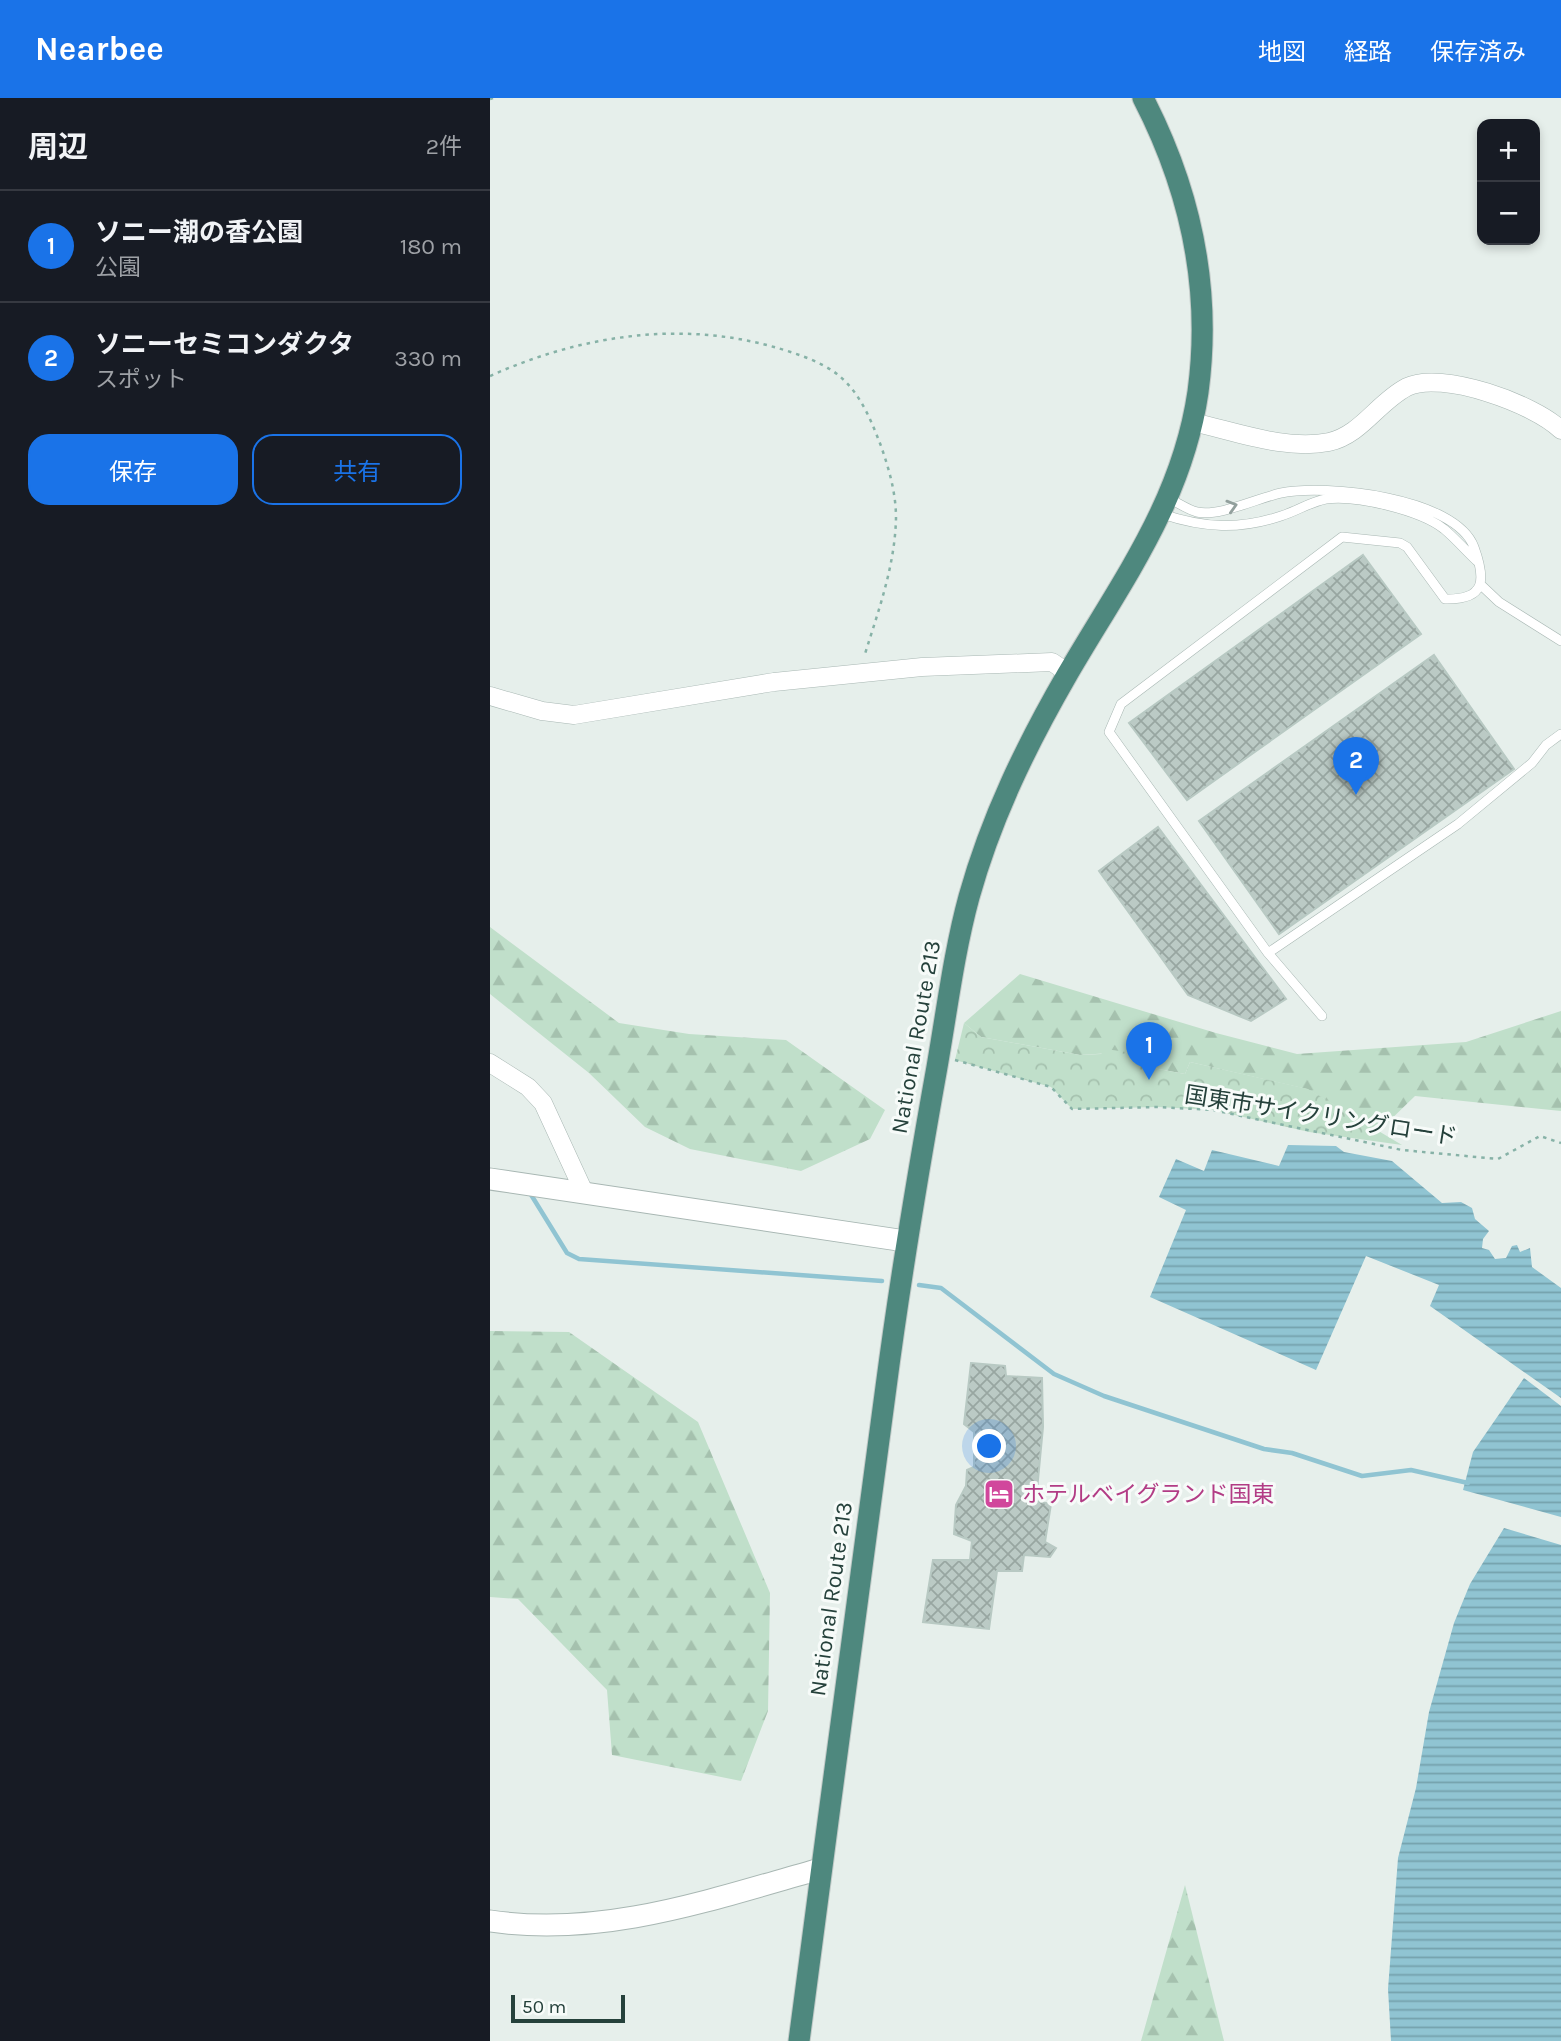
<!DOCTYPE html>
<html lang="ja">
<head>
<meta charset="utf-8">
<style>
	body { margin:0; font-family:Karla,"Noto Sans JP",sans-serif; background:#20242c; color:#f1f3f6 }
	.controls { position:absolute; right:21px; top:21px; display:grid; overflow:hidden; border-radius:14px; box-shadow:0 4px 10px #0003 }
	.controls button { width:63px; height:63px; display:grid; place-items:center; padding:0; border:0; border-bottom:2px solid #363941; background:#171b24; color:#f1f3f6; font:35px sans-serif }
	.scale { position:absolute; left:21px; bottom:18px; width:114px; box-sizing:border-box; padding-left:7px; border:4px solid #25413b; border-top:0; font-size:19px; line-height:24px; white-space:nowrap; color:#25413b; -webkit-text-stroke:5px #f7fbf9; paint-order:stroke }
	.you { position:absolute; left:500px; top:1349px; width:24px; height:24px; margin:-18px; border:5px solid #fff; border-radius:50%; background:#1a73e8; box-shadow:0 0 0 10px #1a73e833 }
	.badge { display:grid; place-items:center; width:46px; height:46px; border-radius:50%; background:#1a73e8; color:#fff; font-size:23px; font-weight:700 }
	.pin { position:absolute; translate:-50% -58px; filter:drop-shadow(0 2px 4px #0008) }
	.pin::after { content:''; position:absolute; top:37px; width:24px; height:21px; background:inherit; clip-path:polygon(0 0,100% 0,50% 100%) }
	.list { margin:0; padding:0; list-style:none }
	h2 { display:flex; justify-content:space-between; align-items:center; height:91px; margin:0; padding:0 28px; font-size:30px }
	h2 small { font-size:23px; font-weight:400; color:#9ea1a6 }
	.list li { display:grid; grid-template-columns:46px 1fr auto; gap:21px; align-items:center; box-sizing:border-box; height:112px; padding:0 28px; border-top:2px solid #363941 }
	.list b { display:block; font-size:26px; white-space:nowrap }
	.list p { margin:0; font-size:23px; white-space:nowrap; color:#9ea1a6 }
	.list em { font-size:23px; font-style:normal; color:#9ea1a6 }
	.actions { display:flex; gap:14px; padding:21px 28px }
	.actions a { flex:1; padding:16px 0; border:2px solid #1a73e8; border-radius:21px; text-align:center; font-size:24px; color:#1a73e8 }
	.actions .main { background:#1a73e8; color:#fff }
	.map { position:relative; flex:none; width:1071px; height:1943px; overflow:hidden }
	header { display:flex; align-items:center; gap:42px; box-sizing:border-box; height:98px; padding:0 35px; background:#1a73e8; color:#fff }
	header strong { font-size:33px }
	nav { display:flex; gap:38px; margin-inline-start:auto; font-size:24px }
	main { display:flex }
	aside { flex:1; background:#171b24 }
	.map>svg:first-child { display:block }
	.forest { fill:url(#forest-firs) }
	.park { fill:url(#park-crowns) }
	.water { fill:url(#water-rules) }
	.lines { fill:none; stroke-linecap:round; stroke-linejoin:round }
	.stream { stroke:#90c4d2; stroke-width:4.5 }
	.building { fill:url(#building-cross-hatch); stroke:#b8c9c3; stroke-width:2 }
	.service-casing { stroke:#a8b7b3; stroke-width:10 }
	.minor-casing { stroke:#a8b7b3; stroke-width:19 }
	.tertiary-casing { stroke:#a8b7b3; stroke-width:23 }
	.trunk-casing { stroke:#c2cac8; stroke-width:23 }
	.path { stroke:#87b2a7; stroke-width:2.5; stroke-dasharray:3.5 5; stroke-linecap:butt }
	.service { stroke:#fff; stroke-width:9 }
	.minor { stroke:#fff; stroke-width:18 }
	.tertiary { stroke:#fff; stroke-width:21 }
	.trunk { stroke:#4e887e; stroke-width:21 }
	.oneway { stroke:#92a09d }
	.labels { text-anchor:middle; dominant-baseline:central; stroke-width:6; stroke-linejoin:round; paint-order:stroke }
	.street-label { font-size:23px; fill:#25413b; stroke:#f7fbf9 }
	.hotel-label { font-size:23px; fill:#b23c85; stroke:#f7fbf9; text-anchor:start }
</style>
</head>
<body>
<header>
<strong>Nearbee</strong>
<nav><a>地図</a><a>経路</a><a>保存済み</a></nav>
</header>
<main>
<aside>
<h2>周辺<small>2件</small></h2>
<ul class="list">
<li><span class="badge">1</span><div><b>ソニー潮の香公園</b><p>公園</p></div><em>180 m</em></li>
<li><span class="badge">2</span><div><b>ソニーセミコンダクタ</b><p>スポット</p></div><em>330 m</em></li>
</ul>
<div class="actions"><a class="main">保存</a><a>共有</a></div>
</aside>
<div class="map">
<svg width="1071" height="1943" viewBox="0 0 1071 1943">
	<defs>
		<pattern id="forest-firs" width="22" height="20" patternUnits="userSpaceOnUse" patternTransform="scale(1.75)"><rect width="22" height="20" fill="#c0dfca"/><path d="M5 1l3.5 6h-7zM16 11l3.5 6h-7z" fill="#a5c1ae"/></pattern>
		<pattern id="park-crowns" width="20" height="18" patternUnits="userSpaceOnUse" patternTransform="scale(1.75)"><rect width="20" height="18" fill="#c0dfca"/><path d="M2 6a3 3 0 1 1 6 0M12 15a3 3 0 1 1 6 0" fill="none" stroke="#a5c1ae"/></pattern>
		<pattern id="water-rules" width="6" height="5" patternUnits="userSpaceOnUse" patternTransform="scale(1.75)"><rect width="6" height="5" fill="#90c4d2"/><path d="M0 2.5h6" fill="none" stroke="#75a1ac"/></pattern>
		<pattern id="building-cross-hatch" width="8" height="8" patternUnits="userSpaceOnUse" patternTransform="scale(1.75)"><rect width="8" height="8" fill="#bbcac5"/><path d="M0 0l8 8M0 8l8-8" fill="none" stroke="#98a6a1"/></pattern>
	</defs>
	<rect width="100%" height="100%" fill="#e6efeb"/>
	<path class="forest" d="M0,829L129,925L199,936L296,942L395,1012L380,1041L311,1073L200,1051L155,1029L99,975L0,896Z
		M530,876L726,935L807,956L976,944L1071,913V1013L925,998L889,1033L817,991L700,964L695,976L663,970L636,954L590,957L491,939L474,925Z
		M0,1233L79,1234L208,1324L280,1495L278,1613L251,1683L122,1657L117,1592L28,1501L0,1499Z
		M695,1787L734,1943H651Z"/>
	<path class="park" d="M474,925L491,939L590,957L611,956L616,951L636,954L663,970L695,976L700,964L818,991L912,1047L819,1034L723,1012L668,1009L582,1011L561,989L465,962Z"/>
	<path class="water" d="M798,1047L846,1048L854,1054L902,1063L952,1105L971,1104L982,1110L985,1121L999,1133L993,1141L992,1150L999,1152L1005,1161L1016,1160L1022,1148L1027,1147L1030,1154L1040,1150L1042,1169L1071,1190V1300L940,1208L949,1187L876,1158L826,1272L660,1199L696,1112L669,1099L686,1061L714,1073L722,1052L789,1068Z
		M1034,1280L1071,1308V1419L973,1392L983,1354Z
		M1014,1430L1071,1447V1943H901L898,1891L908,1760L926,1690L939,1614L964,1525L980,1486Z"/>
	<g class="lines">
		<path class="stream" d="M40,1095L77,1155L89,1161L392,1183
			M429,1187L451,1190L564,1276L614,1298L774,1351L802,1355L872,1378L921,1372L978,1385"/>
	</g>
	<path class="building" d="M873,457L931,536L697,702L639,625Z
		M944,557L1024,671L789,836L709,723Z
		M668,729L796,901L761,923L698,897L609,773Z
		M481,1265L515,1268L516,1278L552,1280L553,1329L546,1403L561,1406L555,1444L566,1450L560,1459L534,1457L532,1473H507L499,1531L433,1524L443,1462H480L482,1443L464,1436L466,1407L476,1388L477,1372L484,1369V1334L474,1326Z"/>
	<g class="lines">
		<g class="service-casing">
			<path id="service" d="M678,400C687,404 698,412 707,414C729,419 768,400 791,395C836,386 965,399 984,449C996,482 996,502 955,501L917,449L910,445L852,439L631,606L619,634L778,855L832,918
				M672,416C714,430 749,432 791,418C807,413 820,404 836,401C866,397 930,412 954,431C966,441 976,453 988,464
				M991,487L1009,504L1071,543
				M778,855L968,726L1042,665L1056,647L1071,636"/>
		</g>
		<g class="minor-casing">
			<path id="minor" d="M702,324C744,333 796,353 839,344C871,337 888,304 917,289C951,272 1045,306 1071,332
				M0,598L52,613L84,617L284,584L432,569L562,564L578,575
				M0,965L38,989L53,1005L94,1094"/>
		</g>
		<g class="tertiary-casing">
			<path id="tertiary" d="M0,1081L415,1143
				M0,1823C114,1840 222,1801 330,1771"/>
		</g>
		<g class="trunk-casing">
			<path id="trunk" d="M309,1943C338,1725 366,1507 396,1289C410,1182 428,1075 447,969C457,912 464,854 479,799C501,720 536,648 577,577C631,484 692,404 708,294C722,190 701,93 653,0"/>
		</g>
		<path class="path" d="M0,1L3,0
			M0,278C89,238 189,222 284,249C305,255 330,263 347,276C370,294 381,322 391,348C399,371 406,395 406,420C405,468 388,514 374,559
			M465,962L561,989L582,1011L668,1009L723,1012L912,1052L1008,1061L1050,1038L1071,1045"/>
		<use href="#service" class="service"/>
		<use href="#minor" class="minor"/>
		<use href="#tertiary" class="tertiary"/>
		<use href="#trunk" class="trunk"/>
	</g>
	<defs><path id="oneway-chevron" d="M-2-3.5L2.5 0L-2 3.5" fill="none" stroke-width="1.6" stroke-linecap="round" stroke-linejoin="round" transform="scale(1.75)"/></defs>
	<use class="oneway" href="#oneway-chevron" transform="translate(742 408) rotate(-17)"/>
	<defs>
		<g id="hotel-square" transform="scale(1.575)"><rect x="-9" y="-9" width="18" height="18" rx="4" fill="#d1479c" stroke="#f7fbf9"/><path d="M-6-4.5h1.5V1H6V5H4.5V3h-9V5H-6ZM-4 0a1.8 1.8 0 1 1 3.6 0ZM.5 0V-2.5h3Q6-2.5 6 0Z" fill="#fff"/></g>
	</defs>
	<g fill-rule="evenodd">
		<use href="#hotel-square" x="509" y="1396"/>
	</g>
	<g class="labels">
		<g class="street-label">
			<text transform="translate(426 939) rotate(-80)">National Route 213</text>
			<text transform="translate(831 1018) rotate(9)">国東市サイクリングロード</text>
			<text transform="translate(341 1501) rotate(-82)">National Route 213</text>
		</g>
		<g class="hotel-label">
			<text x="532" y="1396">ホテルベイグランド国東</text>
		</g>
	</g>
</svg>
<div class="controls">
<button>+</button>
<button>−</button>
</div>
<div class="scale">50 m</div>
<div class="you"></div>
<div class="pin badge" style="left:659px;top:982px">1</div>
<div class="pin badge" style="left:866px;top:697px">2</div>
</div>
</main>
</body>
</html>
